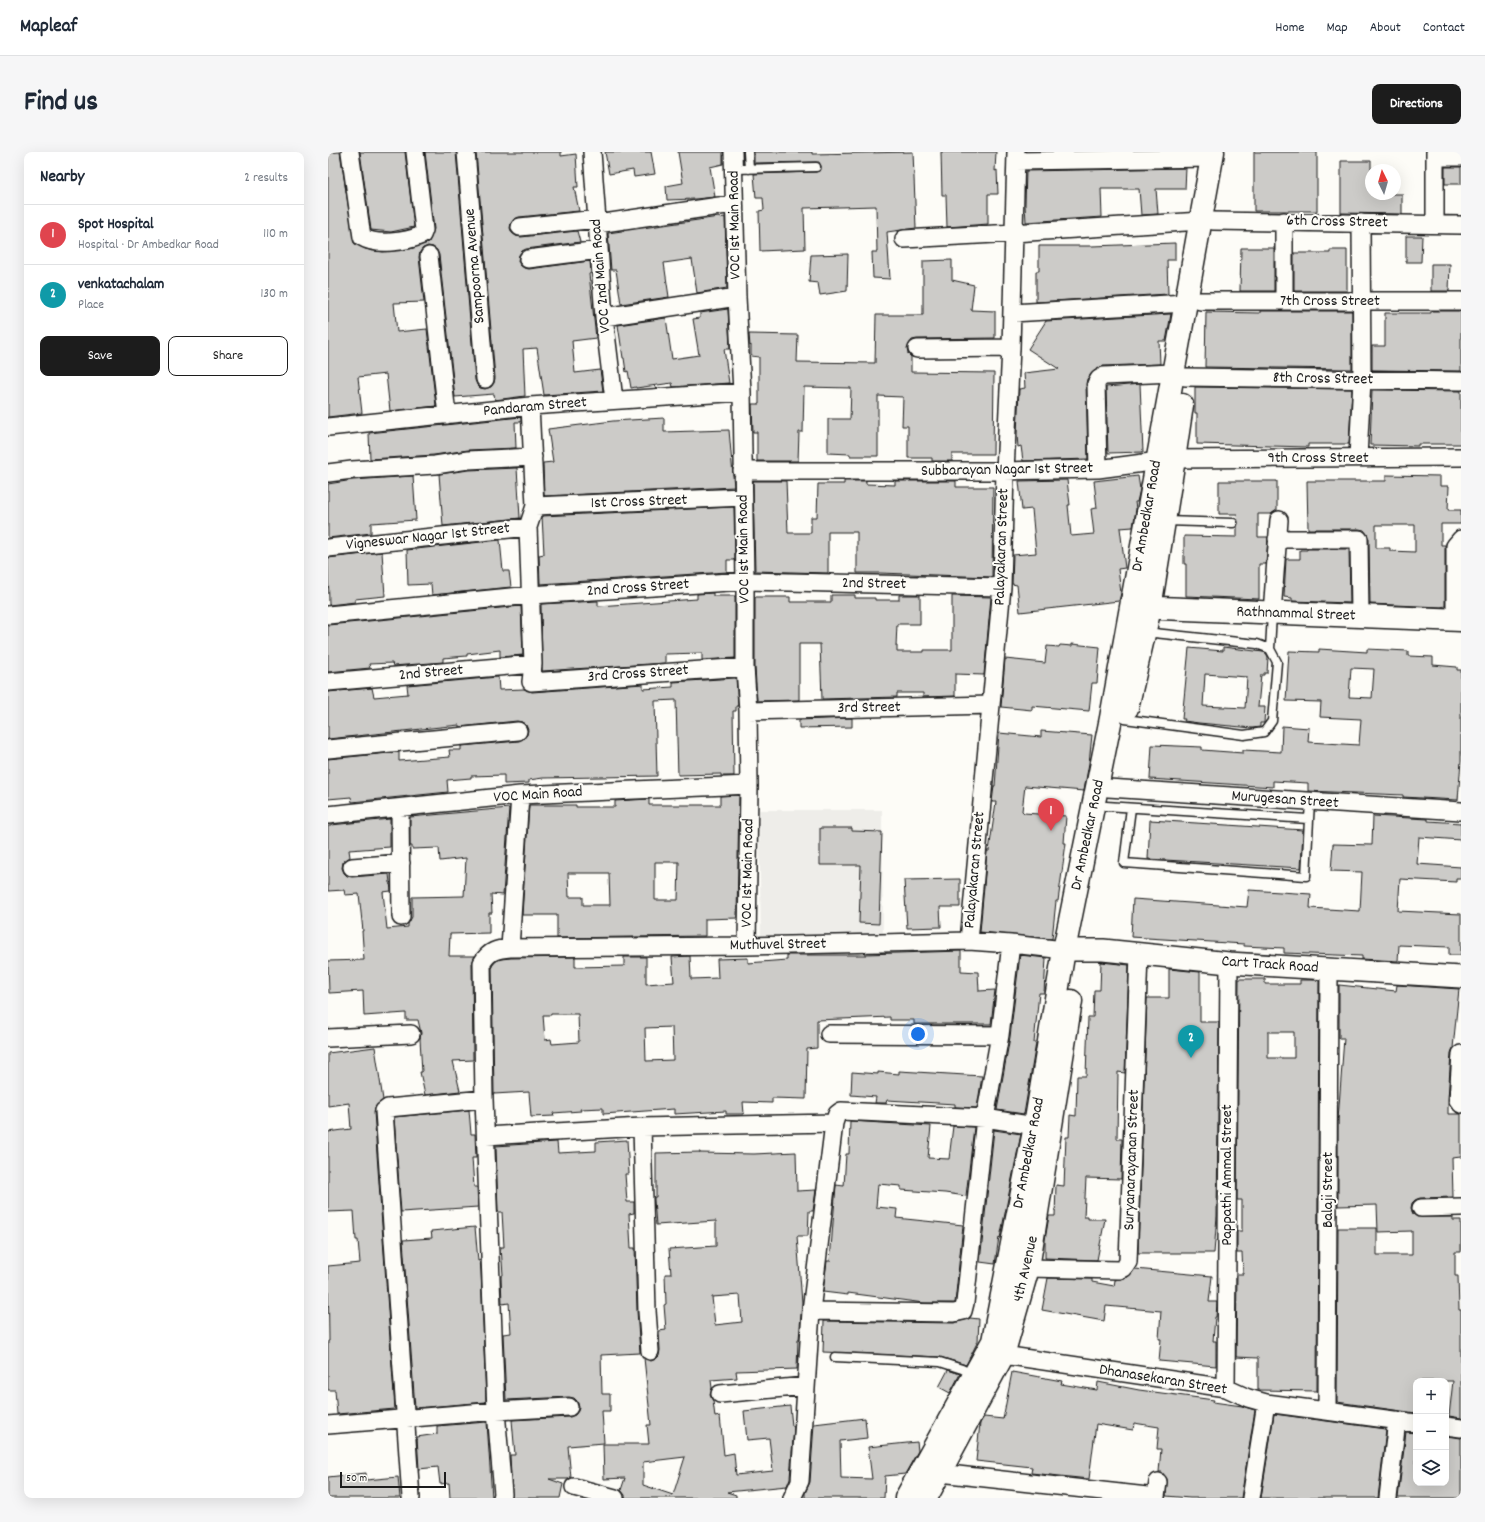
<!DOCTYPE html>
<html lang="en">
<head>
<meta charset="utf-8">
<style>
	body { margin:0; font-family:Dekko,sans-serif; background:#f6f6f7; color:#1f2937 }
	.controls { position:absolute; right:12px; bottom:12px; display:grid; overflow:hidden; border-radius:8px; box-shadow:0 4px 16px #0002 }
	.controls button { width:36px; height:36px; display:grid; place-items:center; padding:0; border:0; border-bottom:1px solid #e0e1e3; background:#fff; color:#1f2937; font:20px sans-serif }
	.compass { position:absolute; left:1037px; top:12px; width:36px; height:36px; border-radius:50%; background:#fff; box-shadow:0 4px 16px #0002; rotate:355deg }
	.scale { position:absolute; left:12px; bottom:10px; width:106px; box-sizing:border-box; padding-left:4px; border:2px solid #1c1c1c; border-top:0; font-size:11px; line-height:14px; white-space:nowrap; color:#1c1c1c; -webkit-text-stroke:3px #fdfcf7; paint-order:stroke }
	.you { position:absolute; left:590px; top:882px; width:14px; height:14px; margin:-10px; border:3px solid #fff; border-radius:50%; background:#1a73e8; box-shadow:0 0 0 6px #1a73e833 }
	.badge { display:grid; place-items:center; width:26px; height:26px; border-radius:50%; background:#1c1c1c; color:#fff; font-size:13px; font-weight:700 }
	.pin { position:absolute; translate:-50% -33px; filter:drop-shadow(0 1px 2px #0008) }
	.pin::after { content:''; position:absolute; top:21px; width:14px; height:12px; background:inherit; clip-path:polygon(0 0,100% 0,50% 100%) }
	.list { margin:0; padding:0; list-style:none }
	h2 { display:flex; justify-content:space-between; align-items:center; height:52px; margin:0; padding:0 16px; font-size:17px }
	h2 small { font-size:13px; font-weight:400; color:#747a83 }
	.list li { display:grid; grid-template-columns:26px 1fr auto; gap:12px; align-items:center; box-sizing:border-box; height:60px; padding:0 16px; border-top:1px solid #e0e1e3 }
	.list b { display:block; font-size:15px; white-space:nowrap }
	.list p { margin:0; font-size:13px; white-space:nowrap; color:#747a83 }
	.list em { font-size:13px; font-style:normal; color:#747a83 }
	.actions { display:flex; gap:8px; padding:12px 16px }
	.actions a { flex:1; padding:9px 0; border:1px solid #1c1c1c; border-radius:8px; text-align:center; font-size:14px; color:#1c1c1c }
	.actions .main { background:#1c1c1c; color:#fff }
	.icon { flex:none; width:22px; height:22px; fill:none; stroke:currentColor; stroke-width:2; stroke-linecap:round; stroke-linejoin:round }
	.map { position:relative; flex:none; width:1133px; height:1346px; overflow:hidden; border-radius:8px }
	header { display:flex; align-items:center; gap:24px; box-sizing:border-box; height:56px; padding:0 20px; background:#fff; border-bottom:1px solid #e0e1e3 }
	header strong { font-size:19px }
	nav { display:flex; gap:22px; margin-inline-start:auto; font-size:14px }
	.intro { display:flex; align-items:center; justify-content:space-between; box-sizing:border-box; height:96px; padding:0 24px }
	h1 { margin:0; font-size:28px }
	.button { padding:10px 18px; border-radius:8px; background:#1c1c1c; color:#fff; font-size:14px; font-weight:700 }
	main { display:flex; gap:24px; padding:0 24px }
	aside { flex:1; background:#fff; border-radius:8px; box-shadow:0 4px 16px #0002 }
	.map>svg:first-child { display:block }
	.built { fill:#eeede9 }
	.building { fill:#cccbc8; stroke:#1c1c1c; fill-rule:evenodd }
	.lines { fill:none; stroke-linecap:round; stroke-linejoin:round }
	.service-casing { stroke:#1c1c1c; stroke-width:11 }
	.minor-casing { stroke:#1c1c1c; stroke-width:20 }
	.tertiary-casing { stroke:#1c1c1c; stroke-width:24 }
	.secondary-casing { stroke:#1c1c1c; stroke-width:25 }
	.service { stroke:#fdfcf7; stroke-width:8 }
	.minor { stroke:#fdfcf7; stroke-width:17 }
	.tertiary { stroke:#fdfcf7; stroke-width:21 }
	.secondary { stroke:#fdfcf7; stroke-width:22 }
	.labels { text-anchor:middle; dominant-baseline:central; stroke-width:4; stroke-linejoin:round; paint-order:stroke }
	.street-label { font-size:16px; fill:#1c1c1c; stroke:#fdfcf7 }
</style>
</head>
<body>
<header>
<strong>Mapleaf</strong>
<nav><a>Home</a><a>Map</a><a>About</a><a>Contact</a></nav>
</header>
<div class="intro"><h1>Find us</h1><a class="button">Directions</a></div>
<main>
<aside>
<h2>Nearby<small>2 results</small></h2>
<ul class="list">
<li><span class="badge" style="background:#e0444e">1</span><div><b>Spot Hospital</b><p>Hospital · Dr Ambedkar Road</p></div><em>110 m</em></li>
<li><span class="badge" style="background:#0f9aa8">2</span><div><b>venkatachalam</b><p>Place</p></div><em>130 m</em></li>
</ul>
<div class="actions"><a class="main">Save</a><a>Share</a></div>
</aside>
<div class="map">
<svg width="1133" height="1346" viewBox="0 0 1133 1346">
	<rect width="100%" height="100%" fill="#fdfcf7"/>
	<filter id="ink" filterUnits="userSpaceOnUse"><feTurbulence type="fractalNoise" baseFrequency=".025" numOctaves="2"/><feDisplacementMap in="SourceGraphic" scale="8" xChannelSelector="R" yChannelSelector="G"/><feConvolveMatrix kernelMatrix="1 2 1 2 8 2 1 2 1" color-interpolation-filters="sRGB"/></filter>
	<g filter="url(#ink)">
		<path class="built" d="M431,658H554L555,789L433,790Z"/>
		<path class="building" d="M12,0L26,91L37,97L55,100L82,97L101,90L106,77L97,0H128L147,228L149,233L152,236L157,237L163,235L166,231L167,226L148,0H233V4L248,2L250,35H246L251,59L191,65L186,67L183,71L182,76L184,81L188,84L193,85L249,79L252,90L198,97L194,99L191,103L190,109L192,113L196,116L201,117L262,109L263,121L261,122L268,186L244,189L247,221L272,218L275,239L216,243L209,196L195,197L197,244L167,248L166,242L127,245L111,103L109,98L105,95L100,94L95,96L92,100L91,105L96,150L66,151L69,180L99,177L108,254L62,259L58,222L30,225L34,261L0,265V1Z
			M32,0H77L86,75L63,80L43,78Z
			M277,0H323L327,22L306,25L305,18L281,22Z
			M350,0H395V12L382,15L387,45L367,47L339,48L338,34L355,31Z
			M426,0H484V2L585,0L588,76L559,80L562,127L545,126L544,100H549L548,54L476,56L477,97L432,99L431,59L436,58L435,46H428L426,22L488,20L493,18V14L491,10H488L426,11Z
			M613,0H668L667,19L669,18L670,42H660V72L619,75L618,43H614Z
			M926,0H989V59H926Z
			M1013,9H1043V42H1074V62L1013,61Z
			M1117,15H1133V32H1117Z
			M858,16L857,37H828L830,62L813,63L811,37H773L774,65L698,70L697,53L698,19Z
			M391,65V66L397,65L399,136L369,141L364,107L336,111L341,145L293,152L288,118H283L280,81Z
			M1078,84H1094L1093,110H1078Z
			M847,91V108H839L840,142L708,150V119H711V94H764Z
			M913,96H946V139H912Z
			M1002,98H1019V139H966V101H1002Z
			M520,102L519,139L492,143L490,131L481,130L483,103Z
			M624,108V128L646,133L643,158L667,159V186L589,187L584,188L581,192L579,197L580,202L583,205V220L666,221L665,302H624V309H604V306H580V274H574L575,245L550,244V304H522V302L500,301V267H522L523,236L476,235L475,280H471L470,309H429V280H425L424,252H431V205L423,204V193L422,194L421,182L470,183L469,210L547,211L548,163H595V109Z
			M1103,112H1122L1121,139H1103Z
			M400,157L402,197H396L401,231L345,235L344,231L308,236V235L303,236L300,219L298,220L296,206H295L290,173L338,166L344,207L371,203L365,167L372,166V161Z
			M932,159H1024V217L877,215L878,160L932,161Z
			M1103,159H1133V219L1044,218V194H1057V161H1103Z
			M843,162L838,189H831L832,212L775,214L766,219L759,227L758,232L760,307L695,309L693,294L690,295L689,283L691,237L697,236L696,221L731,217L700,197L718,169Z
			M812,232L815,300L780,301L778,235Z
			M867,235L1024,237L1021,292H980V295L869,292V261H867Z
			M1044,238L1133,239V292H1090V294L1042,293Z
			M193,265V270H187L188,296L140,298L106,303L42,307L41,281Z
			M336,266V280L401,278L406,335L216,344L215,311L225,310L220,277L285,269Z
			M189,316L192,366L115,374L111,322L141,318Z
			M1058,323L1112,324V334H1121L1120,358H1133V372H1113V393H1117V454L1113,455L1042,452L1041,387L1039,382L1036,378L1031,377H980L979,329H1058ZM1048,373H1087V400L1062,399V396H1048Z
			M85,324L88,368L43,371V381L0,386V332L25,328Z
			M810,324L812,337L809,350H807L808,357L805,375L792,376L797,416L790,417L793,441L791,449L692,460L689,433L684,432L685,403L708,401L704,357L694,358L691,329L739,328L742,353H740L743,384L766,382L763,357L769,356L766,329Z
			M425,329H458L460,381H483V365H489L490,332H516V329H538V332L567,333V329H628V335H665L664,425L552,421H529V380H500V421L427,419Z
			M891,329H949V358L943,362H930V385H940L938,412H931V447L858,444V412H856V384L909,385V375L910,371L909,362H891Z
			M406,355L407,408H399V420L212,432L211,403L216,402L214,364Z
			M172,388L175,419H181L183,435L104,443L103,432L80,433L79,398Z
			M979,397H1021L1022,451L964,449V446L956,445L958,407H972V398H979Z
			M54,400L57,444L27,447V450L1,453L0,406Z
			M385,441V444H407V506L374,508V501L337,502V511L214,519L213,452L270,449V454L369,447V442Z
			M503,443H527V446H547V448H571V443H592V472H569L568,494H569V500H596V498H624V444L663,445L656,523L627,522V544L595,545V541H569V545L494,547L492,492H471V548L429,549L427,515V445H462V450H503Z
			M193,454L195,503L172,505V498L139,502V504L115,506V510L65,514L64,511L41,512L42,516L0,520V473Z
			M744,492L772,495L769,531H764L761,559L704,554V558L673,555L677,507L717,511L719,494L731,495L732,493L744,494Z
			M895,495L935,500L938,501L940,505L939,521H936V523H933L930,555H937L936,571H932V575L924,576L871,571L856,569L857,567H854L861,496L895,499ZM877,522L919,525L917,556L875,554Z
			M991,497L1039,500V497L1080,499V504L1105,505V513L1129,515V518H1133V609L1130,648L1075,645V643L980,639V631L945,629V635L822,627L824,593L874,595V598L915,601V598L953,600L954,574L981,576L980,590L1031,593L1033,567L992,565L993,550L958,549L961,499L991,500ZM1023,516L1046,517L1044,546L1021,545Z
			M170,525L171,538L196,537L204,540L315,532V537L345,535V530L408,526L410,554H408V559H405L406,624H393V622L350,623L348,548L327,549L329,624L215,626L201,628V631L176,632V623L143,624V626L119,628L120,640L24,650L23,645L0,647V607L71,600V609L122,605L121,598H133V594L191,589L195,587L199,583L200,578L198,573L194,570L189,569L131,575V573L0,587V540L44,536L46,545L80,542L79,533Z
			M524,566V575L471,576V568Z
			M713,579L764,583L761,611L756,639L697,634L694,659L696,661L738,664L736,691H738L730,749H728L724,787L652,780L659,699H661L668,650H664L666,634H667L671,581L713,585Z
			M411,643L409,766L377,767V784L229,786V763H194L201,653H248V655H287V649L321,647V653H392V644ZM327,710H351L350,748H327ZM240,721H281L282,753H255V745H241Z
			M181,656L175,743L163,742L164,761H161V781L122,782L121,804H147L144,811L145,908L125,909L132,939L97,943L92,920H94L92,887L93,881L90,868H78V861L36,864L35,839L1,841L0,809L36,808L34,779H35L31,742L17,743L16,738L0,739V674H3V673L62,667V695L21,698L22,705L15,710L14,716L16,721L19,724L24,725L61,722L63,739L55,740L59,777L80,775V772L84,765V745L136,744L138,706L112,709L111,696L84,697V694H82V665Z
			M1045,664L1100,667V669L1133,671V688L1091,685L1089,712L1133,715V726H1128V730L1072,727L1070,759L1133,762V803H1121V795L1071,793L1070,809L1034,807V804L956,801V796L916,794V792L803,785L805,747L919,755L921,738L983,742L982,756L1032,759L1034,720L1003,719L1005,692L1044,693Z
			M822,668L975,678L973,716L820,707Z
			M492,676H524V679L554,680L551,772L531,771L533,713H492Z
			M632,727V755H612L613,775L579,776L576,728Z
			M633,799V819L650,820L651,839L667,838L663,872H586V868H562V865L489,868V896L479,897L478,947L444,946V951L415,950L416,962H398V959L346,962V957L275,962V956L252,957L253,959L225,961L226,964L203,965L201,940L166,942L164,814L168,809L173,807L183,806L247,805V815L296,814V805H318V832L346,830L344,805L362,804L363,827L390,826L389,807L420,806V811L459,808V803H538V802ZM223,862H250L251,890L224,892L223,887L217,888L215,863H223ZM344,875L345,908L318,909L317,876Z
			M692,803L718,806L716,841H711L706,891H708L696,962L669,958L682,885Z
			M773,810L801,813L797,921L790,920L789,987H794L793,1027L758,1026L756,1065H760V1067H777L769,1108L717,1106V1088L721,1064H727L728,1033L736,1034L738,985H741L742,963L748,964L749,924H758L760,865H765L766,838H772Z
			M841,817L872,820V870H891L889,1064L886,1101H810L819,846H841Z
			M911,827H937V832H972V828H991L989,1239L930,1238V1206L908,1205L909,1122H915L914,1101H909V1079H914V1048H909ZM940,880H966V906H940Z
			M1011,833L1068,839L1069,833L1131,837L1125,896L1123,901L1120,947V962H1133V1005L1124,1006L1125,1045L1092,1046L1087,1048L1084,1051L1083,1056L1085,1062L1089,1065H1125V1068H1133V1100H1127V1124H1130L1131,1158H1133V1266L1121,1264L1125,1229H1088V1261L1009,1250L1010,1076H1049V1103H1084V1079L1050,1080L1049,1053L1010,1054V968L1016,886H1011Z
			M47,895L55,948L47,955L46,960L67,1257L9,1262L7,1238H0V1189H1L0,1114L32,1111L30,1088H28L26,1059L0,1060V980L23,977L21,951L0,954V901Z
			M571,919L654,924L649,956L627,955V952L559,948L558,951H547L548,945L523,943L524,920L550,922V920L571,922Z
			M141,958L143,982H147L148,1006H144L146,1035H149L150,1055L73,1060L66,965Z
			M522,969L603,974L600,1006L621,1007L625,974L646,975L638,1044L617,1041L573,1038V1034L550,1032L548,1055L569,1057L568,1066L635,1073L627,1151H596L520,1141V1143L495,1140L499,1109H502L508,1033L516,1034L518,1002H521Z
			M666,978L693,982L672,1086L671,1085L667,1112L652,1110Z
			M299,988L301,1022H297L299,1050H306V1061L301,1062L303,1096H307L309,1159L312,1201L273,1203L274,1242H282V1259H274L276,1291L240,1294L243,1326L241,1327H221L235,1332L232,1346H184L182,1303H187L184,1268L242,1265L247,1263L250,1259L251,1255L249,1249L246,1246L241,1245L178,1248L175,1182L183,1181L181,1151L174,1152L173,1124L175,1123L173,1095H176L174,1060H170L168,994L229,990L230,1001L268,999V990Z
			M372,1000V1001L426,1002L468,1000L469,1039L488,1038L485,1059H481L480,1084H469L474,1151L471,1187H470L469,1217L408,1219L409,1226L383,1228L384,1236L382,1243L385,1249L387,1265L392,1264L396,1303L406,1301L408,1323L445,1319L441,1286L419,1288L416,1259L462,1254L464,1274H466L462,1326L459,1334L399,1340L408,1343V1346H297V1343L293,1338L297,1326L276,1327L275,1292H321L319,1273H323L316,1206L323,1209L328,1207L331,1204L332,1198L331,1179L338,1178L336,1153L338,1152L337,1122H343L341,1097L388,1094V1069L328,1073L326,1048V1045H328V1001ZM412,1143L414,1170L387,1173L384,1145ZM357,1305L345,1343L315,1333V1310Z
			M147,1075L150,1109L152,1108L153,1119L158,1250L87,1256L75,1088L104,1086L103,1079Z
			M807,1117L884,1124L881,1150H889L888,1165H887L885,1189H888V1214L831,1209L833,1187H831L833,1159L778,1154L776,1169L714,1158L720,1126L764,1127V1130L786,1134L787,1128L800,1125Z
			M642,1166L651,1167L650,1189L638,1213L612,1205L495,1200L496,1169L626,1171Z
			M620,1218L632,1222L622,1241L611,1235Z
			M684,1220L734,1229L733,1232L769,1238L770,1230L811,1238L886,1248L885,1250L914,1254L927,1258L913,1346H862L838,1344L839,1327L834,1320H831L833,1297H829L831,1275L806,1271L805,1278L768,1272L761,1327L703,1321L704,1315L648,1309L652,1271L656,1265L675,1267Z
			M946,1262L1058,1277L1050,1346H933Z
			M537,1266L539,1286L512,1289L513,1326L544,1327L540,1295L589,1290L590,1299L577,1322L557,1324L556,1346H477V1341L482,1330L486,1272Z
			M159,1270L164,1346H122L121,1331L112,1332L110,1315L91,1317L89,1285L109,1282V1274Z
			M1078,1280L1088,1281V1331H1118V1284L1133,1286V1346H1070Z
			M38,1321V1328L70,1325L72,1346H0V1325Z"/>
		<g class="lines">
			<g class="service-casing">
				<path id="service" d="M420,0L421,17
					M406,17L488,15
					M837,369L905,371
					M942,497L944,462
					M797,567L916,583L936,580L944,569L949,510L942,497L929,492L817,480
					M778,654L980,667
					M803,656L796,711L978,724L982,649
					M507,1205L612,1210L634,1217L646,1223"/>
			</g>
			<g class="minor-casing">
				<path id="minor" d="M22,0L34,85C48,94 78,90 94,83L96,78L87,0
					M138,0L157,227
					M264,0L276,165L286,248
					M405,0L409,145L414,240L417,429V515L420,559L421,633L419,794
					M1107,0V72
					M1107,5H1133
					M688,9L884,6
					M885,69L1133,73
					M956,69V149
					M269,72L405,52
					M192,75L269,67
					M685,81L873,69
					M576,87L686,81
					M101,104L119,263
					M200,107L271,98
					M872,149H1133
					M684,161L858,151
					M276,165L409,145
					M589,197L683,196
					M857,225L1133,229
					M202,254L207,354L200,375L205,512L203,530L417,515
					M0,275L202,254L414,240
					M1030,305L1034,228L1033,71
					M770,317L768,232L771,227L776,224L845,221
					M414,319H677L770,317L846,307L1133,305
					M0,321L24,318L107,313L140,308L205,305
					M207,354L415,345
					M949,387H1031L1032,464
					M0,396L200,375
					M944,461L951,368
					M0,463L203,443L417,429L674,435
					M1127,468V394L1133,387
					M0,530L205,512
					M420,559L663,553
					M0,597L190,579
					M780,636L1133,659
					M72,657L73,765
					M0,663L192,643L421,633
					M24,715L73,711
					M641,789L674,435L677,319L683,196L688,0
					M182,796L192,643
					M501,882L672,883
					M0,886L83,882
					M1133,902L1130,948L1133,952
					M314,975L319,1159L322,1199
					M158,984L314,975L506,971L509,962L513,959L657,966L707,974
					M1093,1056L1133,1055
					M700,1116L791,1118L796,1116L800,1110L811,802
					M483,1159L626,1161L635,1159L637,1151L657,966L672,883L683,792
					M664,1199L675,1203L898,1236L920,1246L938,1251L1088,1271
					M898,1236L901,811
					M392,1242L478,1234
					M999,1258L1001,818
					M0,1273L168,1259L241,1255
					M1118,1274L1133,1276
					M612,1321L828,1345V1346
					M246,1335L287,1346
					M828,1345L830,1330
					M83,1346L56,959L60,956L156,947
					M174,1346L175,1342L168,1259L156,947L154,811C161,799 169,797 182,796L419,794L641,789L683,792L736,798
					M464,1346L472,1329L483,1159L506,971
					M923,1346L938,1251
					M1060,1346L1069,1268"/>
			</g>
			<g class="tertiary-casing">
				<path id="tertiary" d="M736,798H775L901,811L1133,825"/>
			</g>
			<g class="secondary-casing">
				<path id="secondary" d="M808,455L1133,468
					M799,556L822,456L846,307L854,253
					M578,1346L665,1189L707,974L736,798L783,566L885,0
					M598,1346L675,1203L700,1116L743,849"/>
			</g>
			<use href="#service" class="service"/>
			<use href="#minor" class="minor"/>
			<use href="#tertiary" class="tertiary"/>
			<use href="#secondary" class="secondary"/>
		</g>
	</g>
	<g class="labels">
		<g class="street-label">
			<text transform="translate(1009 70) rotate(1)">6th Cross Street</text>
			<text transform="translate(407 73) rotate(-91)">VOC 1st Main Road</text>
			<text transform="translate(147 114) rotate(-95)">Sampoorna Avenue</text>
			<text transform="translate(273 124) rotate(-95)">VOC 2nd Main Road</text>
			<text x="1002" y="149">7th Cross Street</text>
			<text transform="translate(995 227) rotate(1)">8th Cross Street</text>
			<text transform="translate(207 255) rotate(-5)">Pandaram Street</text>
			<text x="990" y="306">9th Cross Street</text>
			<text transform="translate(679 318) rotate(-1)">Subbarayan Nagar 1st Street</text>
			<text transform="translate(311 350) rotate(-2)">1st Cross Street</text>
			<text transform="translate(819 364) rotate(-80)">Dr Ambedkar Road</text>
			<text transform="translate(100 385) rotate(-6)">Vigneswar Nagar 1st Street</text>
			<text transform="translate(674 395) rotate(-88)">Palayakaran Street</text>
			<text transform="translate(416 397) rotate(-91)">VOC 1st Main Road</text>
			<text transform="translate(546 432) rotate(1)">2nd Street</text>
			<text transform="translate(310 436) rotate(-4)">2nd Cross Street</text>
			<text transform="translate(968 462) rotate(2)">Rathnammal Street</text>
			<text transform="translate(103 521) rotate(-5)">2nd Street</text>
			<text transform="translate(310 522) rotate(-4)">3rd Cross Street</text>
			<text transform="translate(541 556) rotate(-1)">3rd Street</text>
			<text transform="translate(210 643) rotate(-4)">VOC Main Road</text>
			<text transform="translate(957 648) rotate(4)">Murugesan Street</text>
			<text transform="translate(760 683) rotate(-78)">Dr Ambedkar Road</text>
			<text transform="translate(647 718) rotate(-85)">Palayakaran Street</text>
			<text transform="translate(420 721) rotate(-89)">VOC 1st Main Road</text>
			<text transform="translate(450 793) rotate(-1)">Muthuvel Street</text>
			<text transform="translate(942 813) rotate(4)">Cart Track Road</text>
			<text transform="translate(701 1001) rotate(-79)">Dr Ambedkar Road</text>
			<text transform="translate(804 1008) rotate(-88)">Suryanarayanan Street</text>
			<text transform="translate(899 1023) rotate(-90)">Pappathi Ammal Street</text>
			<text transform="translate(1000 1038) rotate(-90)">Balaji Street</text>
			<text transform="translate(698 1117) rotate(-77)">4th Avenue</text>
			<text transform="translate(835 1228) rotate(9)">Dhanasekaran Street</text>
		</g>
	</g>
</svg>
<div class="controls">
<button>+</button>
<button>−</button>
<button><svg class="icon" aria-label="layers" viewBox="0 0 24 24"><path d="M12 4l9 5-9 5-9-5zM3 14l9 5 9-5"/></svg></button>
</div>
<svg class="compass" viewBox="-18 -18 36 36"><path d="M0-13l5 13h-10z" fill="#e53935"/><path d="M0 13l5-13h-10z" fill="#747a83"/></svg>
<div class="scale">50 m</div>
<div class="you"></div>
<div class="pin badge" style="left:723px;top:679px;background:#e0444e">1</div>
<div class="pin badge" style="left:863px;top:906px;background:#0f9aa8">2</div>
</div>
</main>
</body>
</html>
